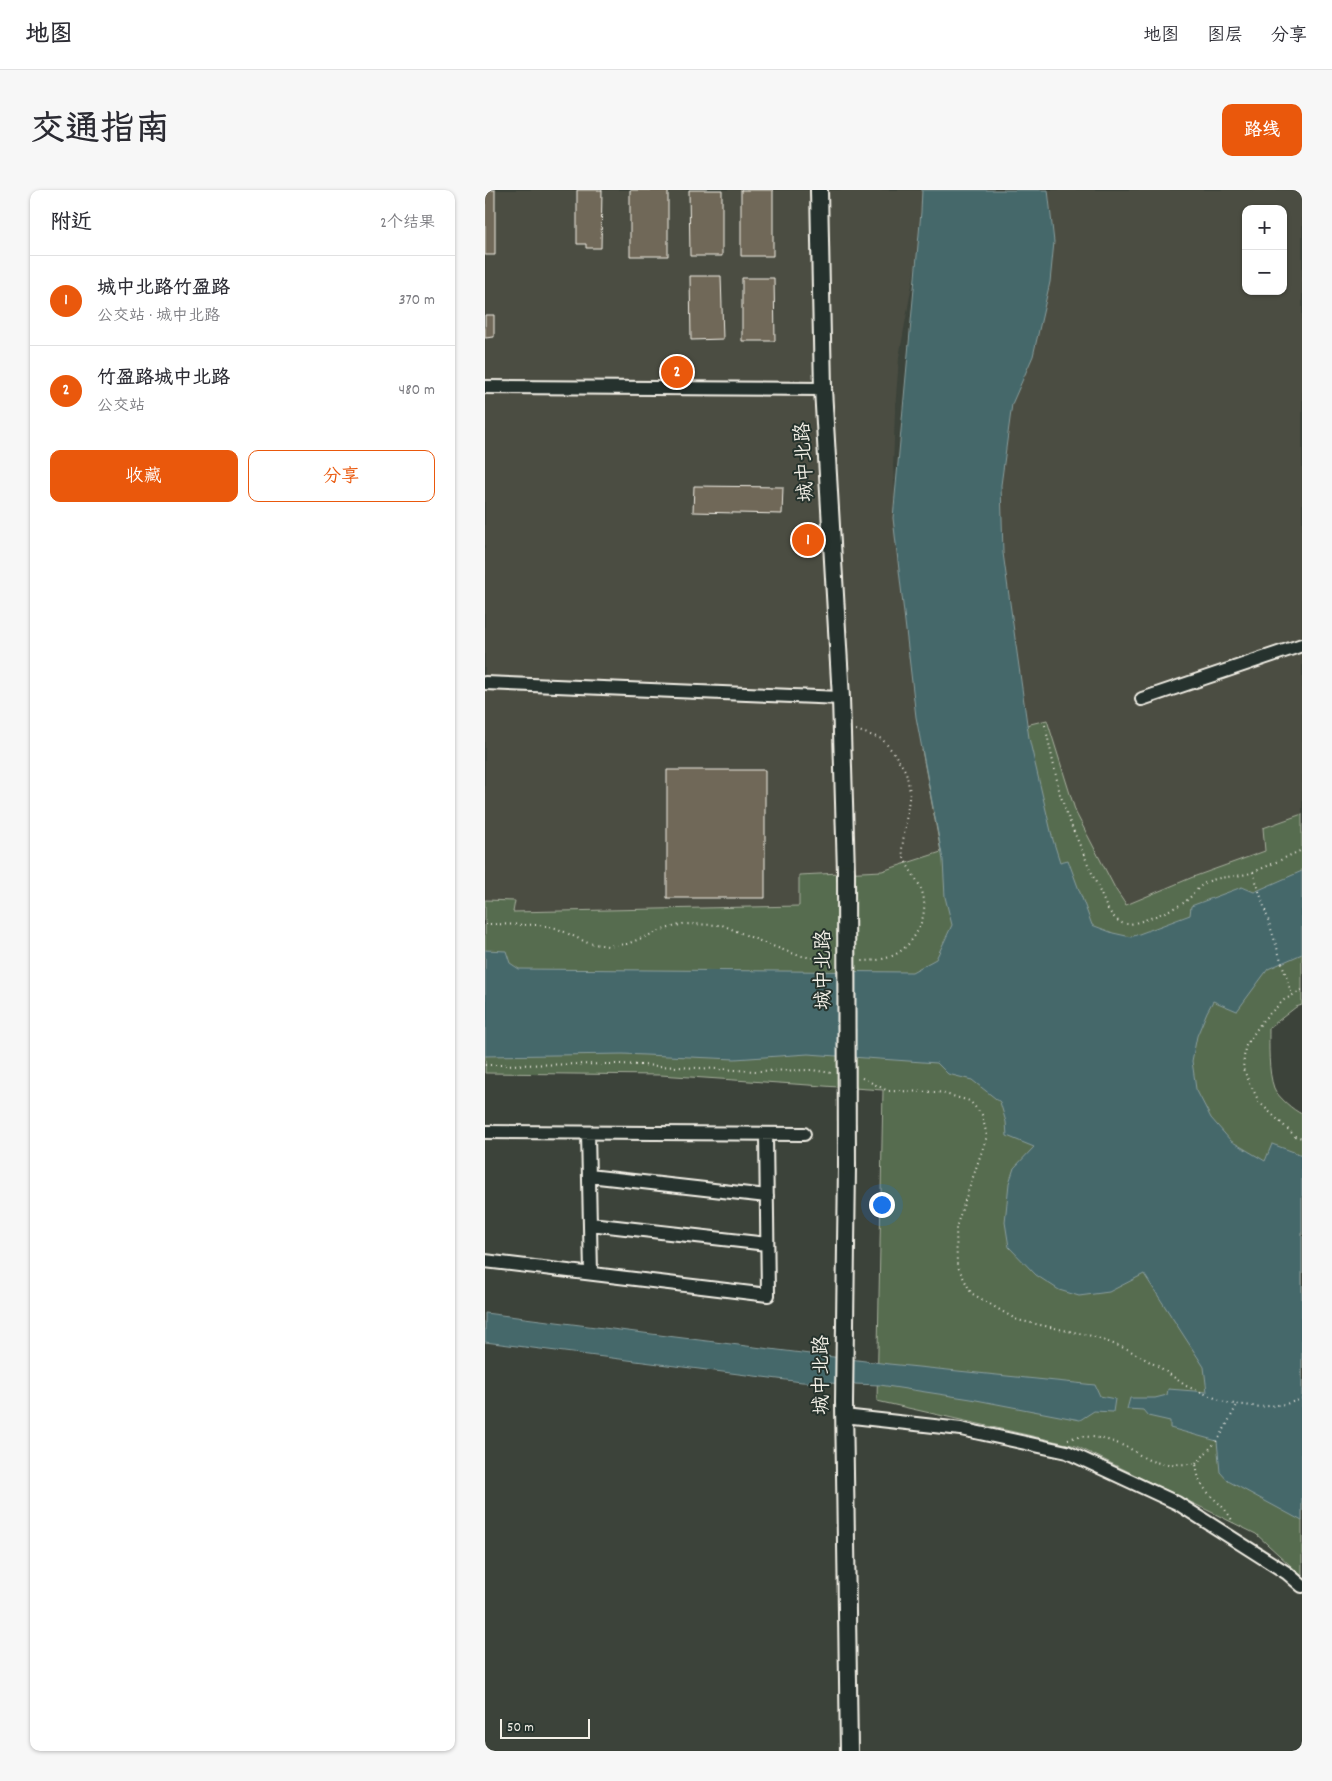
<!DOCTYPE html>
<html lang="zh">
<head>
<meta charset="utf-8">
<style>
	body { margin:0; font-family:Dekko,"LXGW WenKai TC",sans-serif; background:#f7f7f7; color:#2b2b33 }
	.controls { position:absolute; right:15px; top:15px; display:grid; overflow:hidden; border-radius:10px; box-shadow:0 1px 4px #0004 }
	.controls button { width:45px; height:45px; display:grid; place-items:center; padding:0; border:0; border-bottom:1px solid #e1e1e2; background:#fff; color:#2b2b33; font:25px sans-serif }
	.scale { position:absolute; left:15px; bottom:12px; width:90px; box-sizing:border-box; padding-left:5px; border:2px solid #f4f1e8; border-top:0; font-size:14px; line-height:18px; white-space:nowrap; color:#f4f1e8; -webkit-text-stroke:4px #26332d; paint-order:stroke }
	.you { position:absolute; left:396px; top:1014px; width:18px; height:18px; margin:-12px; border:4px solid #fff; border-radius:50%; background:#1a73e8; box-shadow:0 0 0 8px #1a73e833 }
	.badge { display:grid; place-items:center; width:32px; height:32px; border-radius:50%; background:#ea580c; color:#fff; font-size:16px; font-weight:700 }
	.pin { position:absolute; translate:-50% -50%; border:2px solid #fff; box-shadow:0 1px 5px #0006 }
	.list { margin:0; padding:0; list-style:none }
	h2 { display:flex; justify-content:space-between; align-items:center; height:65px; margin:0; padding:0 20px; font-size:21px }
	h2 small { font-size:16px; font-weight:400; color:#7c7c81 }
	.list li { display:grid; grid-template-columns:32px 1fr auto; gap:15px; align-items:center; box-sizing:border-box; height:90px; padding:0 20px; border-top:1px solid #e1e1e2 }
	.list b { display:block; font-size:19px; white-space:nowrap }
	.list p { margin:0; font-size:16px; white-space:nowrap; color:#7c7c81 }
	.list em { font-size:16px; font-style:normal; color:#7c7c81 }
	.actions { display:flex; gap:10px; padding:15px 20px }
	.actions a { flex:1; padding:11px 0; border:1px solid #ea580c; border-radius:10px; text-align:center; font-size:18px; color:#ea580c }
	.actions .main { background:#ea580c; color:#fff }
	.map { position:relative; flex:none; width:817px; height:1561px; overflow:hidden; border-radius:10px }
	header { display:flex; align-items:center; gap:30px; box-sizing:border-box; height:70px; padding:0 25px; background:#fff; border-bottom:1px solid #e1e1e2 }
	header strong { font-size:24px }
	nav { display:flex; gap:28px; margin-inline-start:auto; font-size:18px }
	.intro { display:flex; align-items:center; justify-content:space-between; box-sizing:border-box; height:120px; padding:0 30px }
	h1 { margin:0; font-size:35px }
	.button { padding:12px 22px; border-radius:10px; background:#ea580c; color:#fff; font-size:18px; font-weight:700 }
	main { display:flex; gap:30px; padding:0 30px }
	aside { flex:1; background:#fff; border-radius:10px; box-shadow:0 1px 4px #0004 }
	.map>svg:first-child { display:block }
	.built { fill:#4c4e43; fill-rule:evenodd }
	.green { fill:#576c50; stroke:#a6ae9c }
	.water { fill:#44676b; stroke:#8a9e9d }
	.building { fill:#706858; stroke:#f4f1e8 }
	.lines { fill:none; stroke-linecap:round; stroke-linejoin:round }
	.minor-casing { stroke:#f4f1e8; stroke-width:16 }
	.tertiary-casing { stroke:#f4f1e8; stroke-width:20 }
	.path { stroke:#f4f1e8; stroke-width:2; stroke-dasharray:1 4; stroke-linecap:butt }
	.minor { stroke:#26332d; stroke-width:12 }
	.tertiary { stroke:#26332d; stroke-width:16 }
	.tertiary-bridge-casing { stroke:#f4f1e8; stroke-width:20; stroke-linecap:butt }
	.tertiary-bridge { stroke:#26332d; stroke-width:16 }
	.labels { text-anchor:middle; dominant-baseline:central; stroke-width:4; stroke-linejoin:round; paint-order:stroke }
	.street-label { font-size:20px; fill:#f4f1e8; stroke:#26332d }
</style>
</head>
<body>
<header>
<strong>地图</strong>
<nav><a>地图</a><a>图层</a><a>分享</a></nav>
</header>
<div class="intro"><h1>交通指南</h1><a class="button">路线</a></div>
<main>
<aside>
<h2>附近<small>2个结果</small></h2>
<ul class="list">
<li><span class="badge">1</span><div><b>城中北路竹盈路</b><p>公交站 · 城中北路</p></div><em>370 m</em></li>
<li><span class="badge">2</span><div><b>竹盈路城中北路</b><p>公交站</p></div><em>480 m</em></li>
</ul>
<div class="actions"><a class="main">收藏</a><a>分享</a></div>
</aside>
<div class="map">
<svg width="817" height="1561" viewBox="0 0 817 1561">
	<rect width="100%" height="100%" fill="#3c433a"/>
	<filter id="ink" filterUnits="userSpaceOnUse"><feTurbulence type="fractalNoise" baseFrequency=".02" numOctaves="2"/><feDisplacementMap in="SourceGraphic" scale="10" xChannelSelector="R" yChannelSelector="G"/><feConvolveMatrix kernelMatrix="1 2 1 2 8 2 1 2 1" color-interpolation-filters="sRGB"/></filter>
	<g filter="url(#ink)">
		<path class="built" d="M0,0H441L439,27L414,167L410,220L408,276L415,386L431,527L458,671L460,707L0,759Z
			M563,0H817V681L646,747L544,548L518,363L516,295L527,214L548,166L569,52ZM761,19H798V101H761Z"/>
		<path class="green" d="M562,530L591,623L631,700L641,715L708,687L780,661L778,638L817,624V815L811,817L784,838C784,855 783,882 789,898C792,906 809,921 817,924V1386L771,1344L591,1256L392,1211L398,900L175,885L0,883V710L30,711L28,722L314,716V685L397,681L456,662L437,560Z"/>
		<path class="water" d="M437,0H563L569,52L565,92L548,166L527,214L516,295L518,363L544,548L568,650L575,672L583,670L607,735L628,743L646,747L705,725L706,716L757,697L769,702L817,681V764L783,779L752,821L728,811L722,822L712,846L707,871L711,899L726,928L746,951L780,971L787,954L817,965V1331L743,1291L735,1282L732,1251L685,1238V1231L663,1226L658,1220L642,1219L645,1208H670L682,1205L683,1199L722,1202L719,1177L659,1084L624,1102L594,1106L574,1100L551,1085L524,1057L520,1032L524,993L529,978L549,957L522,946L521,932L515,912L487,890L463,884L452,873L323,864L250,869L138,864L0,866V760L21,761L25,773L34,779L427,782L451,769L467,735L460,707L458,670L431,527L408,328L436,22Z
			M0,1123L404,1174L610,1195L615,1206L630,1209L628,1222L609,1221L595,1230L486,1209L395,1195L317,1192L0,1152Z"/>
		<path class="building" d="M0,0H10V65H0Z
			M92,0H117L116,58H101V54H92Z
			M145,0H183V66H145Z
			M204,0H237V66H205Z
			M256,0H288V66H256Z
			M205,86H236L238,149L206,150Z
			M257,88H289L290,151H257Z
			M0,125H9V147L0,148Z
			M209,296L298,297L297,324L208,322Z
			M182,580H280V708H182Z"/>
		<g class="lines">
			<g class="minor-casing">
				<path id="minor" d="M0,197L338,199
					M0,493L356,508
					M657,509L817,455
					M0,942L319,944
					M103,943L106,1083
					M104,986L282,1006
					M105,1034L282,1054
					M0,1071L283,1105L281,944
					M359,1226L476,1239L582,1262L692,1313L802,1383L817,1396"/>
			</g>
			<g class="tertiary-casing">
				<path id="tertiary" d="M334,0L338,199L356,508L361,682
					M362,976L359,1213L364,1561"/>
			</g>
			<path class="path" d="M560,535L575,604L586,635L622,718C627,725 633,734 642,734C652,735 691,718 700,712C708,706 713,696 722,692C737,685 753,688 768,682C784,676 801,667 817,660
				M371,540L397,549L409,563L421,582L425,602L417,659C419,677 434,688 438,705C444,728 428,757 407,766C397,770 387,771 376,771
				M768,682L807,805
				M0,734L54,735L71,738L103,753L123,756L142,754L177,740L198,734L237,735L282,754L312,765L347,772
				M817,800L799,810L778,830L760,857L758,879L774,912L810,946L817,948
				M0,875L134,874L272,881L327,880L347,883
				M377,888L403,901L453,902L485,911L497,925L502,946L471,1037L472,1075L486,1103L532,1130L607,1146L642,1159L676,1178L701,1196L742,1213L776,1217L801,1214L817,1209
				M583,1249C601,1243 624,1249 641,1257C649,1260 656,1267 664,1270C679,1276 696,1274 711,1274C712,1280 713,1288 716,1293C724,1308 742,1316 748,1333
				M711,1274L735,1247L752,1215"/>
			<use href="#minor" class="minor"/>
			<use href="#tertiary" class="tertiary"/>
			<g class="tertiary-bridge-casing">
				<path id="tertiary-bridge" d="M361,682L362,976"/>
			</g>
			<use href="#tertiary-bridge" class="tertiary-bridge"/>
		</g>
	</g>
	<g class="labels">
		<g class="street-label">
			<text transform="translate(321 272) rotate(-93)">城中北路</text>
			<text transform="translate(340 780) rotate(-90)">城中北路</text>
			<text transform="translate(338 1185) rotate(-90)">城中北路</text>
		</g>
	</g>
</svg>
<div class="controls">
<button>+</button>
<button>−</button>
</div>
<div class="scale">50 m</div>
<div class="you"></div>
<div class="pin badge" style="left:323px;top:350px">1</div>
<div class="pin badge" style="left:192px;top:182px">2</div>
</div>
</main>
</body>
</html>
